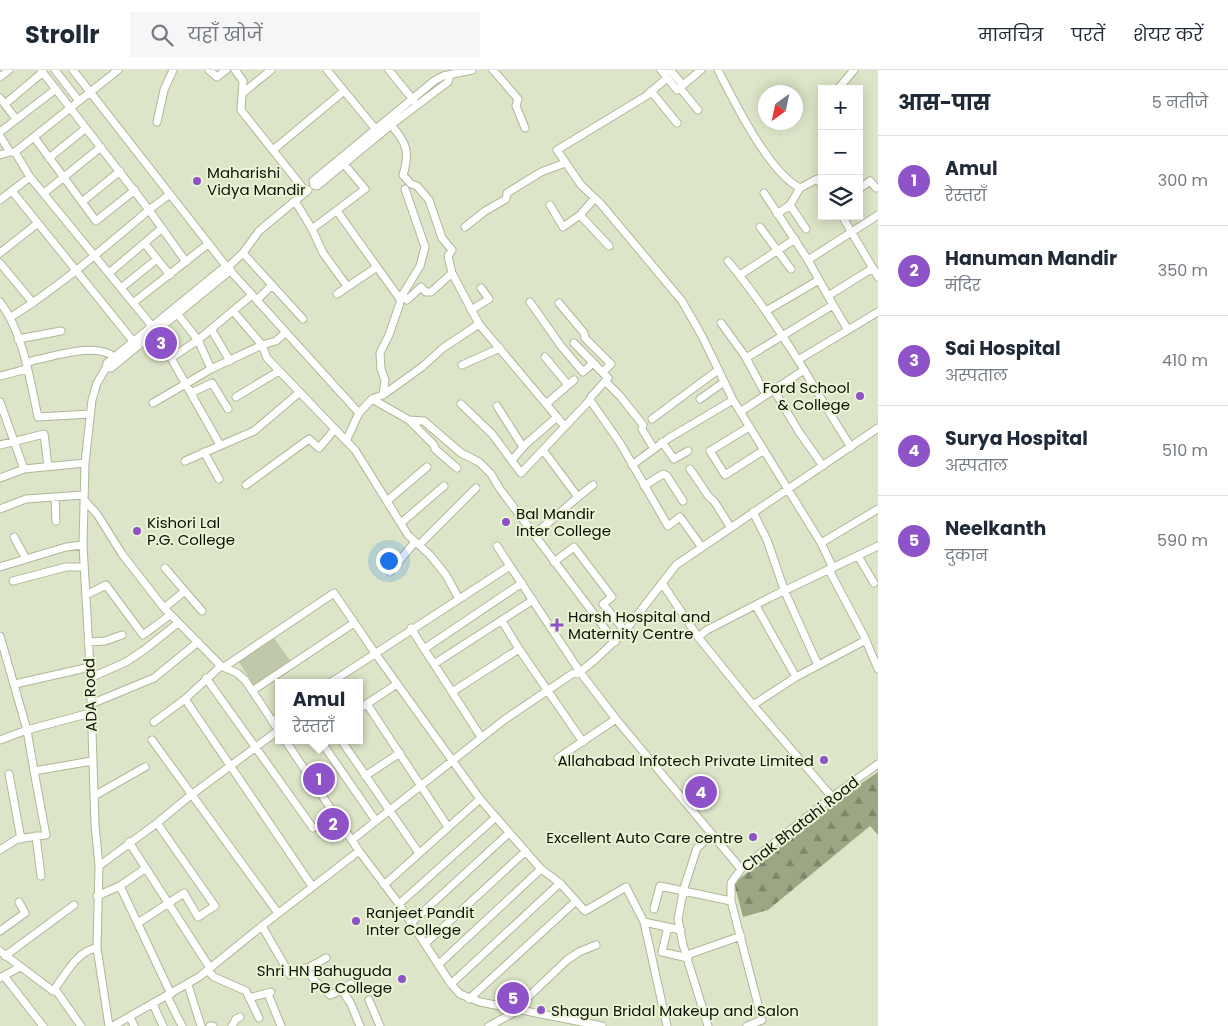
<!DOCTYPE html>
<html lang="hi">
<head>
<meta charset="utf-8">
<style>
	body { margin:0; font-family:Poppins,"Noto Sans Devanagari",sans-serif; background:#f6f6f7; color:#1f2937 }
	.controls { position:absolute; right:15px; top:15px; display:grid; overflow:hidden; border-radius:0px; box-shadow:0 2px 12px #0003 }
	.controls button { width:45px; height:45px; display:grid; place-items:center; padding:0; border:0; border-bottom:1px solid #e0e1e3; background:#fff; color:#1f2937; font:25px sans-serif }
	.compass { position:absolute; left:758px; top:15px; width:45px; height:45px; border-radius:50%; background:#fff; box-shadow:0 2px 12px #0003; rotate:213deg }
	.you { position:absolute; left:388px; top:490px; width:18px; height:18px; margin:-12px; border:4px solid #fff; border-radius:50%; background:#1a73e8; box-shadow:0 0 0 8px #1a73e833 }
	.badge { display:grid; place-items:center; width:32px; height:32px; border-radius:50%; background:#8e52c9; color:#fff; font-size:16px; font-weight:700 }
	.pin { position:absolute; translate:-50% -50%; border:2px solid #fff; box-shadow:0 1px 5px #0006 }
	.popup { position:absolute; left:275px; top:609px; width:88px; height:65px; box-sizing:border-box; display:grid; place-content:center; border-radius:0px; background:#fff; filter:drop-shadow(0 1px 4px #0005); font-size:16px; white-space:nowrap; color:#747a83 }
	.popup b { font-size:19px; color:#1f2937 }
	.popup::after { content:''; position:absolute; left:50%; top:100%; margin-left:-10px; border:10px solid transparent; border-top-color:#fff }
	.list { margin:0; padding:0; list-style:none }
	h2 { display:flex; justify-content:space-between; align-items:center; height:65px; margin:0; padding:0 20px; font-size:21px }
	h2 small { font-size:16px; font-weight:400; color:#747a83 }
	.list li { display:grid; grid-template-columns:32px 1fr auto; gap:15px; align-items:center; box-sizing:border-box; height:90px; padding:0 20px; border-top:1px solid #e0e1e3 }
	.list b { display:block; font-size:19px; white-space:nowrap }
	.list p { margin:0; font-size:16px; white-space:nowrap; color:#747a83 }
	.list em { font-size:16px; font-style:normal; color:#747a83 }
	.icon { flex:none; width:28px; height:28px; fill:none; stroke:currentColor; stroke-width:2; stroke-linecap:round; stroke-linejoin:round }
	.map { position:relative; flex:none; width:878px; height:956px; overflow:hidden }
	header { display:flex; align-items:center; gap:30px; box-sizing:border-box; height:70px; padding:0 25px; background:#fff; border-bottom:1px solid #e0e1e3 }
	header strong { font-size:24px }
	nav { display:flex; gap:28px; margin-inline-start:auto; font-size:18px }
	.search { width:350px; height:45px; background:#f6f6f7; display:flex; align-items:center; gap:12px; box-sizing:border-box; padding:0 18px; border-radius:0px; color:#747a83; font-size:19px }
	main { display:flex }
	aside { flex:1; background:#fff }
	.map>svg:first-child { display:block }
	.green { fill:#bfc8a8 }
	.forest { fill:url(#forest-firs) }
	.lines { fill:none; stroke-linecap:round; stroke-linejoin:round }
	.minor-casing { stroke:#afb79a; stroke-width:9 }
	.minor { stroke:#fff; stroke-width:7 }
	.poi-dot { fill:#8e52c9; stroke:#ebf3d5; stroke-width:2 }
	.labels { text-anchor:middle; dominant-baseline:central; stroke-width:4; stroke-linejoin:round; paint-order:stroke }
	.poi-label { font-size:15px; fill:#0d1006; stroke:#ebf3d5; text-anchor:start }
	.street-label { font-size:15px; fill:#0d1006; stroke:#ebf3d5 }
</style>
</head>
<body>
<header>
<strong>Strollr</strong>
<div class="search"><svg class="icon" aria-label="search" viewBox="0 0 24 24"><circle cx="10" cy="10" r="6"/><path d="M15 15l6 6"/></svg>यहाँ खोजें</div>
<nav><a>मानचित्र</a><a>परतें</a><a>शेयर करें</a></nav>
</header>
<main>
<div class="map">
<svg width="878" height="956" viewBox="0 0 878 956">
	<defs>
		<pattern id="forest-firs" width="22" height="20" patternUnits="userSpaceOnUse" patternTransform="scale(1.25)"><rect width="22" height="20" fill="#9da683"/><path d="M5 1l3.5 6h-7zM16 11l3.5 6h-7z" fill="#7e8669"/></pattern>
	</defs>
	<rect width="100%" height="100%" fill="#dde5c8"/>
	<path class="green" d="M274,568L292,593L255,617L239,592Z"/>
	<path class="forest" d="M878,702V765L870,756L768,840L743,847L734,813L856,717Z"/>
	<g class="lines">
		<g class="minor-casing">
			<path id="minor" d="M55,0L79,31
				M73,0L226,196L359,343L372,329L383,325L422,297L443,278L479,254
				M209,0L217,7L226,0
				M235,0L243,11L241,40L306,122
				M327,0L378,62
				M389,0L414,31
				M493,0L518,29L516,36L525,58
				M661,0L677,20L701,0
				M670,0L683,15
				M718,0C734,31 769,103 800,118L817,109L822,115
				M0,7L9,0
				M667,8L646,26L557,80L581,115L601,134L682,231L702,266L733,330L821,473L833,498
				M680,18L698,40
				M838,19L854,0
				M651,21L677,53
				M244,22L271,0
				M0,28L16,49
				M5,34L43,2
				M157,52L164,20L173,0
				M391,55C407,73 410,82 403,105L411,114L417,116L429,130L442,168L452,180L448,186L452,203L479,254L557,347
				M0,62L56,19
				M0,66L10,82H15L30,107L152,256
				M34,67L96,151L135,120
				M273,80L344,21
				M15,82L118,0
				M0,85L10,82
				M49,88L86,58
				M314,115L313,111L434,11L443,6L472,0
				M314,115L317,116L391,55L448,12L450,6
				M800,118L790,135L806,159
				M859,119L870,111L876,118
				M12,121L133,271
				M44,123L101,77
				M170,124L149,140L186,192
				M0,130L30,107
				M295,131L312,159L323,183L347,216
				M82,132L120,101
				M550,135L563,157L580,145L595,128
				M337,141L377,197L337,224
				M777,144L790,135
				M580,145L609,176
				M842,146L878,207
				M465,157L485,141L506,129L507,123L541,102L565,93
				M760,157L791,199
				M312,159L365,119L344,94
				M145,174L170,205
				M0,183L38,153
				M243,183L303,249
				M808,190L878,145
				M728,191C756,225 780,261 803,298C819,325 834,351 851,377
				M0,193L33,233
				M228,197L243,183L259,161L308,120
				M377,197L400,229V233L389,265L380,283L381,299L385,310L383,325
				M109,203L161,159
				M740,205L795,169
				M121,218L157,189
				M402,225L407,230L421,217L426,222H431L452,203
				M828,226L873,198
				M400,229L420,196L425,177L405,119
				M257,230L272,215
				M0,232C23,262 30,310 38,347L90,344
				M530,232L561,276L583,302L593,293
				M133,233L208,174
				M559,233L584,263L585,268L611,294L603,302
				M833,235L848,260
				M471,240L489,229L481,218
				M175,241L198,270L211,299
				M233,241L262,275L267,288L355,380L408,465L430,485L446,505L459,529
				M766,241L819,210
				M11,247C60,216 104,178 149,140L41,0
				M721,253L745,286L766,325
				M211,259L230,291
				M18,269L61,261
				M545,287L568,315
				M746,288L833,235L808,190L764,123
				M798,290L878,242
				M26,293L35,290C55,286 97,272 114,287
				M462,295L500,278
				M106,298H111L231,200
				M0,306L27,299
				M605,311L620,326L643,355L642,359L654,379
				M774,320L799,362L823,396
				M191,323L212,313L228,339
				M236,327L279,301
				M372,329L409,350L434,375L435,379L457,398
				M700,329L724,312
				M590,330L620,373L668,456L680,447L701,476
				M0,332L24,399
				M153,333L211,299L262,275L276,271L286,262
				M461,334L492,364L521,403L590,330L591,327L608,308L574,273
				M546,334L574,310
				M497,336L523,377
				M740,342L804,300
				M652,349L718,300
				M409,350L424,351L461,383L479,392L491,404L500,419L615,572
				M749,357L710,381L725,405L764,380
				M346,371L359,343
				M662,372L674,389L688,381
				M0,375L44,364L48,396
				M220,375L171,288L198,270L252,225
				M204,382L219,409
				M512,390L526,374L557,347L564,356
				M185,391L254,361L300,322
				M632,395L669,368L733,330
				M690,399L709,427L714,431L731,458
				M0,408L24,399L85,393
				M246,415L309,369L319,378L335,359
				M644,416L663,404L667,406L683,431
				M55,427L56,451
				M578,427L593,415
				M85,431L97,444L122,484L164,538L221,596L237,603L245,610L279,661
				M387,431L427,397
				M0,439L26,429L84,425
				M753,442L767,470L785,522L818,595
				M401,453L444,416
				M534,465L578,427L543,380
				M14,467L26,489
				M821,473L878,439
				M419,475L476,418
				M497,476L510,496
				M858,486L874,513
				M554,492L574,477L612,527L603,534L625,561
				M0,497L66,477L83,475
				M165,498L202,541
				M829,500L864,566L878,599
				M390,502L415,472
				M13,511L66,497H83
				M662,513L698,567L753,635L832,727
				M86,525L106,515L143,565L170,545
				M756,536L796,607
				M164,538L185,521
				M502,551L519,579
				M411,558L424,579L522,513
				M0,566L27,660L34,701L92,691
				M698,567L707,560L769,528L878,476
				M88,572L105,571L122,565
				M424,579L434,594L533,530
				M434,594L481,667
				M224,597L334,523L375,583L480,729
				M90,608L126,592L144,580L178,553
				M206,608L313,758
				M330,613L510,496L580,602L616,649L741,799
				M15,614L90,597
				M252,621L354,553
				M452,622L519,579L583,672
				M185,629L312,816
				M91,634L154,608L198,572
				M367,634L448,757
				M753,635L796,607L866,570
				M359,639L397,614
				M272,651L279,647
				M154,652L185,629L221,596
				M0,670L27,660L90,643
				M152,670L278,843
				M285,670L359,781L399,834L451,914L460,924L480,932L602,956
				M320,670L376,751
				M341,670L419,783
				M558,688L616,649
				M9,704L21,769
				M365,706L400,683
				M94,726L145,697
				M36,766L41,806
				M352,770L504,650L572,604L580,602L597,588L625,561L676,495L878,358
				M129,772L210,898
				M0,780L17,769L46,765L34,701
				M99,796L157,753L191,725L279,660
				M384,815L480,729L541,799L560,813L576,831L469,929
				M120,816L171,924
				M97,826L120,816L146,798
				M576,831L585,841L626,817L644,852L667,956
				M399,834L495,748
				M654,839L660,816L731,831
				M644,852L681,860
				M138,853L184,823L198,847L215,836L157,753
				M411,853L509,763
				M262,856L290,905L305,898L315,911L330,925L342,920L351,934L360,956
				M668,857L662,882L688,888
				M0,861L25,843L19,832
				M426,873L526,781
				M0,881L53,921C65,906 77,880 97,878
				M687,885L741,866
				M5,886L74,835
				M439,894L541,799
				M306,899L326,888
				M208,901L214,907L246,921L259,948
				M4,906L43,956
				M0,908L20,897
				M451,914L560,813
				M188,915L201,956
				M55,919L81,956
				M342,920L351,914
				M268,924L281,956
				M167,926L182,956
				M249,928L271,922
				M369,930L380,956
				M153,934L163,956
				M130,947L134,956
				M109,956L97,878L99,796L95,755L90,597L83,475L85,393L92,330L97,313L106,298L107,293L226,196
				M113,956L199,907L262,856L359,781
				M210,956H213
				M232,956L236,949L240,947
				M489,956L517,941L525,930L567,890L579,882L596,875
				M708,956L683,875L678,849L684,818L697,778L712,764
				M747,956L762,950L731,831V813L741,799L832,727L878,694"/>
		</g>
		<use href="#minor" class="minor"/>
	</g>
	<g class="poi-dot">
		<circle cx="197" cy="111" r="5"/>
		<circle cx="860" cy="326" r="5"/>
		<circle cx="506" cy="452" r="5"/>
		<circle cx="137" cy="461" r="5"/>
		<path d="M554.5 547.5h5v5h5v5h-5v5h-5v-5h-5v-5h5z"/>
		<circle cx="824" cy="690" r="5"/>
		<circle cx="753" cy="767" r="5"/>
		<circle cx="356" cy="851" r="5"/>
		<circle cx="402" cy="909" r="5"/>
		<circle cx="541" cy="940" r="5"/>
	</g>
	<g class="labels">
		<g class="poi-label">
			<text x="207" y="102">Maharishi<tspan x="207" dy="17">Vidya Mandir</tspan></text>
			<text x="850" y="317" text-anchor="end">Ford School<tspan x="850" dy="17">&amp; College</tspan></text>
			<text x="516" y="443">Bal Mandir<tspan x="516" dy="17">Inter College</tspan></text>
			<text x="147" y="452">Kishori Lal<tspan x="147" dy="17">P.G. College</tspan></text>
			<text x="568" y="546">Harsh Hospital and<tspan x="568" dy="17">Maternity Centre</tspan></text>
			<text x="814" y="690" text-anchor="end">Allahabad Infotech Private Limited</text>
			<text x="743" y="767" text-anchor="end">Excellent Auto Care centre</text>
			<text x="366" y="842">Ranjeet Pandit<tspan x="366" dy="17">Inter College</tspan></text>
			<text x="392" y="900" text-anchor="end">Shri HN Bahuguda<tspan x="392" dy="17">PG College</tspan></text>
			<text x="551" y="940">Shagun Bridal Makeup and Salon</text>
		</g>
		<g class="street-label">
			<text transform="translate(90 625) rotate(-92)">ADA Road</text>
			<text transform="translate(800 754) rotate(-38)">Chak Bhatahi Road</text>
		</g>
	</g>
</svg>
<div class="controls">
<button>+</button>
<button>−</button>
<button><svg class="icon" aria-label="layers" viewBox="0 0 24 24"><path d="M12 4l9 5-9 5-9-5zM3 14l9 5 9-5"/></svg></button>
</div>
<svg class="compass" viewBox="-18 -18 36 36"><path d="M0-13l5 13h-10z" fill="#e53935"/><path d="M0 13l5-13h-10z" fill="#747a83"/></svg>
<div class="you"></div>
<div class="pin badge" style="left:319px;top:709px">1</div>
<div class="popup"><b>Amul</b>रेस्तराँ</div>
<div class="pin badge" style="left:333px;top:754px">2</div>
<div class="pin badge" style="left:161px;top:273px">3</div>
<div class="pin badge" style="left:701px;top:722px">4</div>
<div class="pin badge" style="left:513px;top:928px">5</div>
</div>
<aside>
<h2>आस-पास<small>5 नतीजे</small></h2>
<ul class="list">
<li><span class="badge">1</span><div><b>Amul</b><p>रेस्तराँ</p></div><em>300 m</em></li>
<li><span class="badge">2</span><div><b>Hanuman Mandir</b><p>मंदिर</p></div><em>350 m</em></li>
<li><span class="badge">3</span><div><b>Sai Hospital</b><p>अस्पताल</p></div><em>410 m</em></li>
<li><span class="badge">4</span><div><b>Surya Hospital</b><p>अस्पताल</p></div><em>510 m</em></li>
<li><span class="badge">5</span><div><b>Neelkanth</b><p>दुकान</p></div><em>590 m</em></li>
</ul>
</aside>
</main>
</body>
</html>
